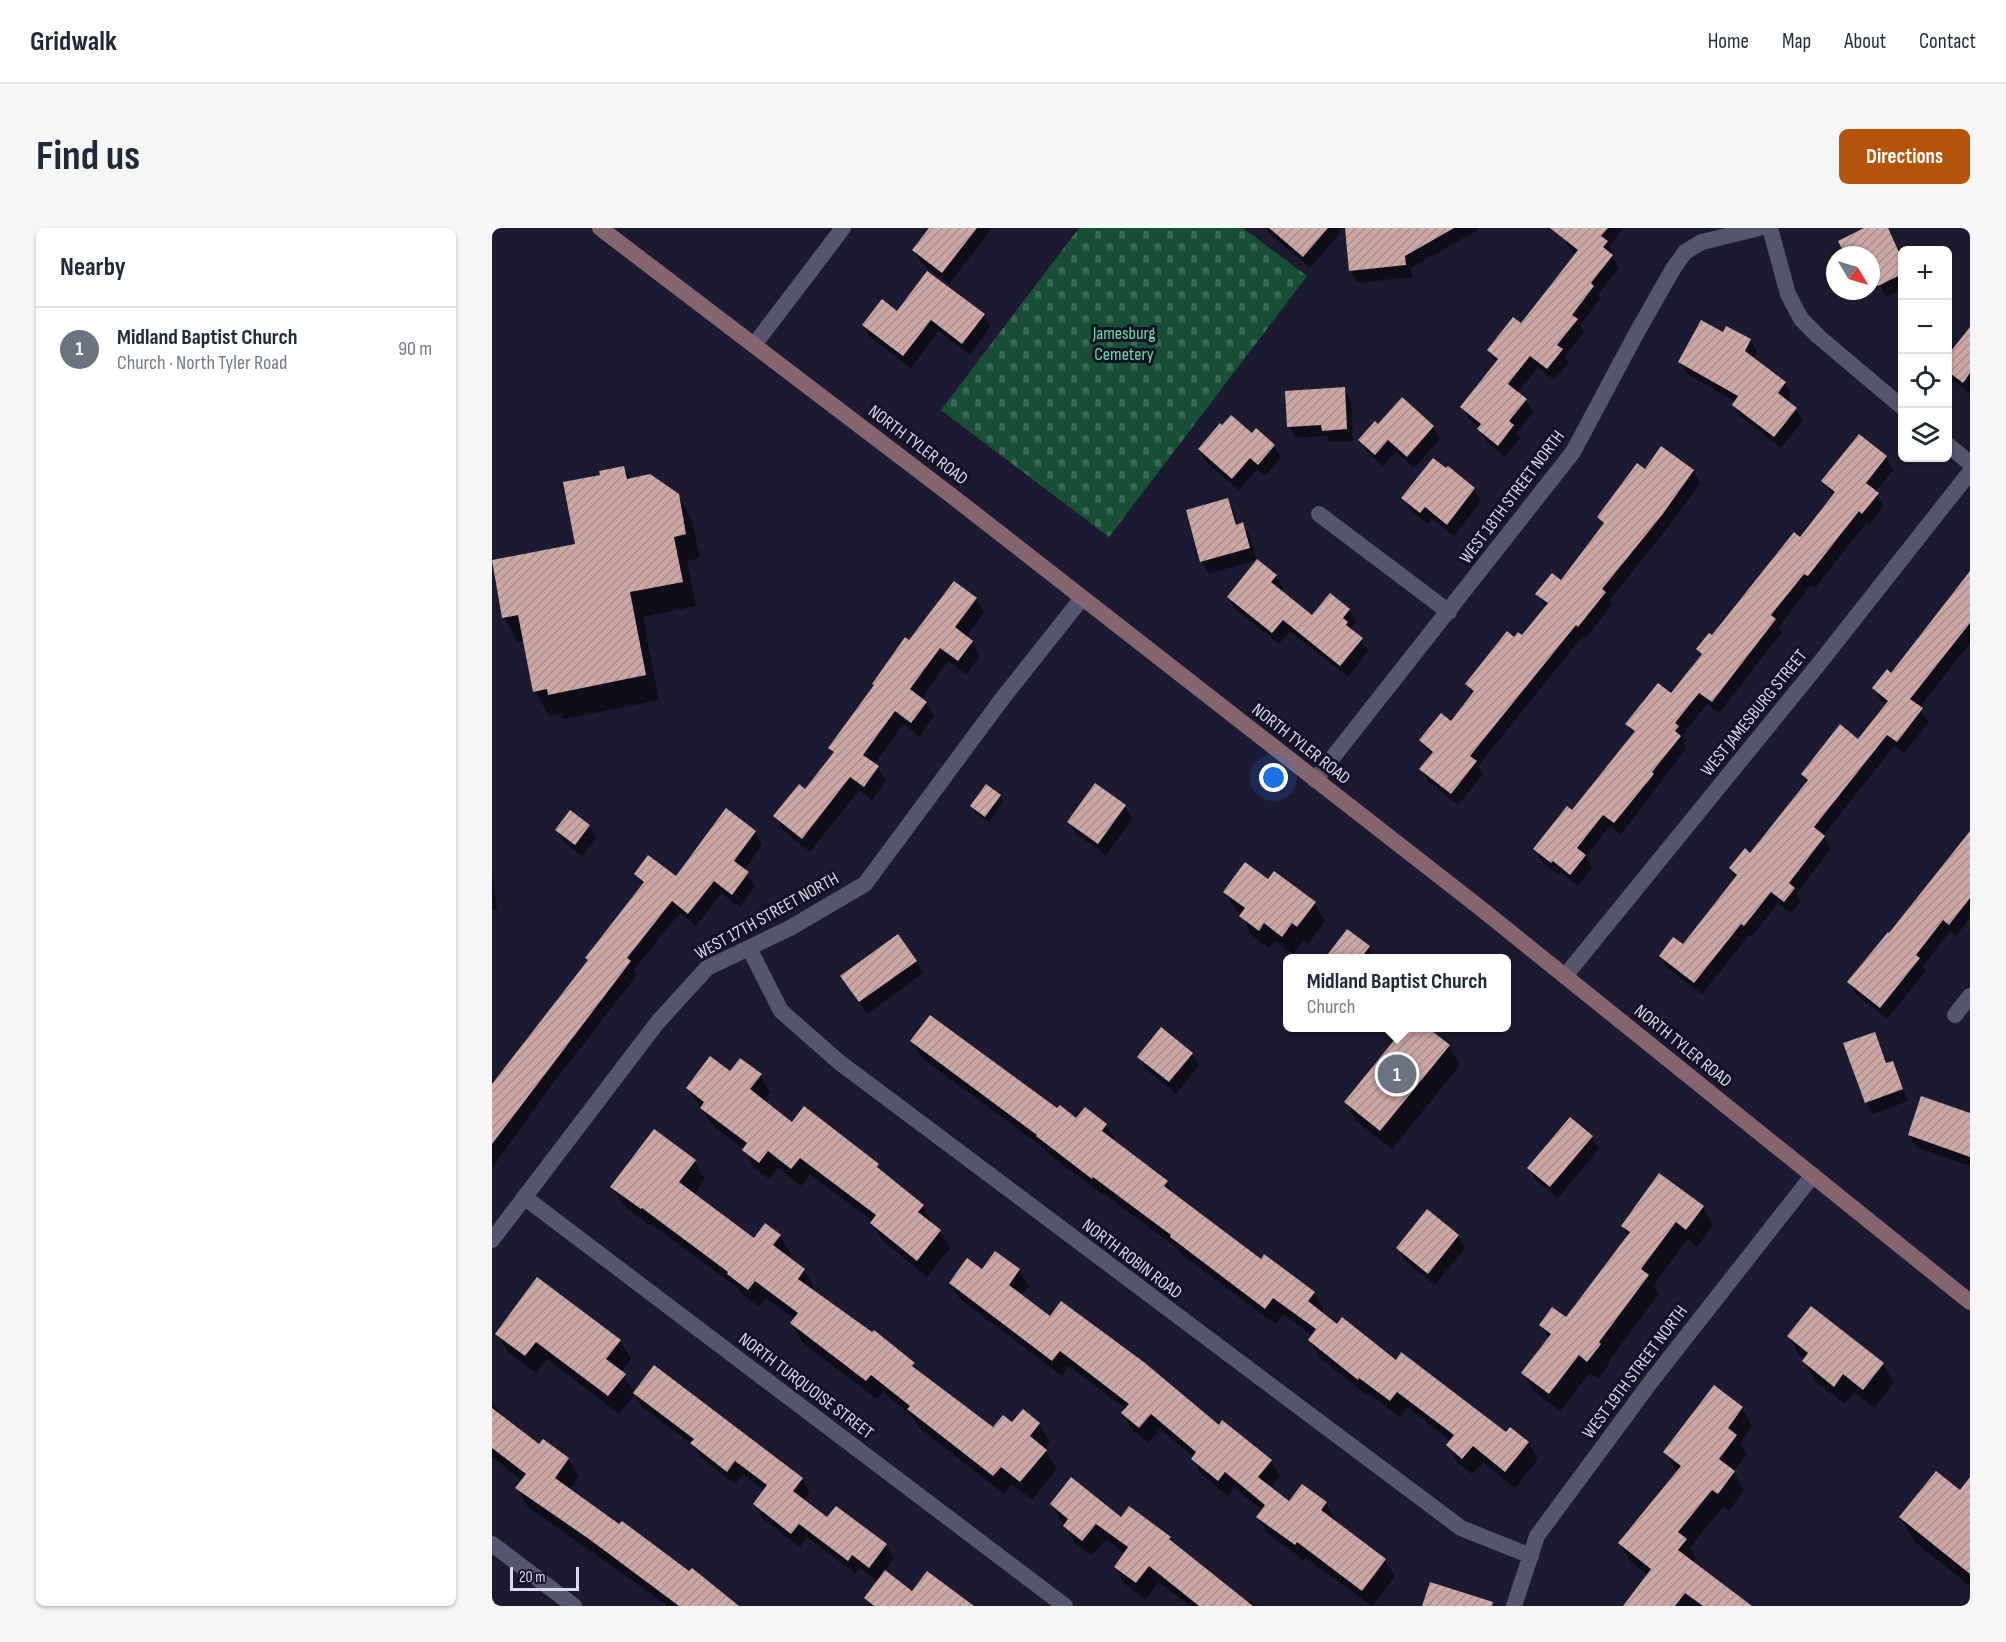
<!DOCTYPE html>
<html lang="en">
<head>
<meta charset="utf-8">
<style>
	body { margin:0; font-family:"Sofia Sans Condensed",sans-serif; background:#f6f6f7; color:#1f2937 }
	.controls { position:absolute; right:18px; top:18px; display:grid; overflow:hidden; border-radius:9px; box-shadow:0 2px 4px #0004 }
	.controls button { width:54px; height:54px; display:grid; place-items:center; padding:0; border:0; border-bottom:2px solid #e0e1e3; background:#fff; color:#1f2937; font:30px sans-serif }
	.compass { position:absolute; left:1334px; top:18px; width:54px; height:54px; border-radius:50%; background:#fff; box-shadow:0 2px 4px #0004; rotate:128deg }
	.scale { position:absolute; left:18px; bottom:15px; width:69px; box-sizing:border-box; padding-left:6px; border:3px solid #dadaea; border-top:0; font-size:16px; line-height:21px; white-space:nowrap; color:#dadaea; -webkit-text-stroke:4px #131126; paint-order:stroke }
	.you { position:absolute; left:782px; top:550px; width:21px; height:21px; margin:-15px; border:4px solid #fff; border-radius:50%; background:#1a73e8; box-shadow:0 0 0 9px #1a73e833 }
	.badge { display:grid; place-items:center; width:39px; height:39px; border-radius:50%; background:#b45309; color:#fff; font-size:20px; font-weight:700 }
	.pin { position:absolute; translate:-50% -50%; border:3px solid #fff; box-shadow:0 2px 6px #0006 }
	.popup { position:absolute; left:791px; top:726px; width:228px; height:78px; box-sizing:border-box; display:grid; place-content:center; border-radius:9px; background:#fff; filter:drop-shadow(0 2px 4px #0005); font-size:20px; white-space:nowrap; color:#747a83 }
	.popup b { font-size:22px; color:#1f2937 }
	.popup::after { content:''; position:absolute; left:50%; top:100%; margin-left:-12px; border:12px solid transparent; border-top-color:#fff }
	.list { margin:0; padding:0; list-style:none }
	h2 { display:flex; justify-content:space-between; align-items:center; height:78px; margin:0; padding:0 24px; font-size:26px }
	h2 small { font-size:20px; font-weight:400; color:#747a83 }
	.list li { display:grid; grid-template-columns:39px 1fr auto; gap:18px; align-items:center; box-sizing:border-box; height:84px; padding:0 24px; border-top:2px solid #e0e1e3 }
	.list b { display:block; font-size:22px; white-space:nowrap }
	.list p { margin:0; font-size:20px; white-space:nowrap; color:#747a83 }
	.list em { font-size:20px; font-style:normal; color:#747a83 }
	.icon { flex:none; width:33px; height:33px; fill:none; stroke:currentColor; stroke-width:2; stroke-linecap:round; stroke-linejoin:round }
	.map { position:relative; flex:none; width:1478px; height:1378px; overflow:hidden; border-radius:9px }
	header { display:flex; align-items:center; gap:36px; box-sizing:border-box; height:84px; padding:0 30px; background:#fff; border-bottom:2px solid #e0e1e3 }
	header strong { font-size:28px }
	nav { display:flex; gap:33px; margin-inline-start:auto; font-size:21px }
	.intro { display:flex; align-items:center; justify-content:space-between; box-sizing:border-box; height:144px; padding:0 36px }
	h1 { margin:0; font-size:42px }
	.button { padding:15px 27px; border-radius:9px; background:#b45309; color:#fff; font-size:21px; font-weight:700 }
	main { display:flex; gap:36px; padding:0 36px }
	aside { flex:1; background:#fff; border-radius:9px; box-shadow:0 2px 4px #0004 }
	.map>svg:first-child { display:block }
	.cemetery { fill:url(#cemetery-stones) }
	.shadow { fill:#0007 }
	.building { fill:url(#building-hatch) }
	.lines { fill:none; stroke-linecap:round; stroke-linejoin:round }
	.minor { stroke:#56556f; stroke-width:16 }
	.secondary { stroke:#85656e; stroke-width:16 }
	.labels { text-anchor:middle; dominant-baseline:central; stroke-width:6; stroke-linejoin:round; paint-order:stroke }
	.park-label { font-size:18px; fill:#64dfa4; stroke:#131126 }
	.street-label { font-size:18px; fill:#dadaea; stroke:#131126 }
</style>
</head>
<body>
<header>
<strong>Gridwalk</strong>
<nav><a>Home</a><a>Map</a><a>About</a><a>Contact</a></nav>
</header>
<div class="intro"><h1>Find us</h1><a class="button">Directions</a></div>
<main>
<aside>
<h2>Nearby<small></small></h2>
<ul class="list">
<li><span class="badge" style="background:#6b7280">1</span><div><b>Midland Baptist Church</b><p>Church · North Tyler Road</p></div><em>90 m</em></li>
</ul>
</aside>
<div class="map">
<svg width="1478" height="1378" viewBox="0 0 1478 1378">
	<defs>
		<pattern id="cemetery-stones" width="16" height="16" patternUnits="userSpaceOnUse" patternTransform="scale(1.5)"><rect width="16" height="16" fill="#194f36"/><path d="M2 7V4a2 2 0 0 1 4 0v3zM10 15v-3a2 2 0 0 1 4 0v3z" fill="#3a6853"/></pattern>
		<pattern id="building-hatch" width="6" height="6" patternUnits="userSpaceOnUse" patternTransform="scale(1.5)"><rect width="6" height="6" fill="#cca8a5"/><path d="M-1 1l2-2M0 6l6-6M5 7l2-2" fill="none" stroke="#a98e8d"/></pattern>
	</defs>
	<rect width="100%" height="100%" fill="#1c1a30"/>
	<path class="cemetery" d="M587,0H751L815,48L617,309L449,182Z"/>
	<path class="shadow" d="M439,0H500L457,56L429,35L422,23Z
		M774,0H847L849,4L818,40L777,5Z
		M854,0H985L986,2L919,40L920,49L865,55L858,42Z
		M1079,0H1132L1117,18L1122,26L1120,28L1127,40L1106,67L1108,71L1088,97L1092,104L1073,128L1077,135L1062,152L1046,139L1025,165L1034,172L1041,184L1025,205L1028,210L1013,229L994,213L988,200L977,191L970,179L1003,134L996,122L1029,97L1085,27L1078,21L1071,9Z
		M1376,0H1395L1410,31V61L1394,69L1379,40V27H1354Z
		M406,85L492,87L498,99L478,127L446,103L419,140L378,109L371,97Z
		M1478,101V166L1456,147V130Z
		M1231,106L1258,112L1265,124L1261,131L1293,155L1300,167L1295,174L1304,181L1311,193L1289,220L1249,189L1242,177L1244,174L1195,146L1188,134Z
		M852,161L859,173L861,213L838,214L835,208L804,210L797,198Z
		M886,198L941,199L948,211L922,240L904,224L891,238L875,224L868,212Z
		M760,207L782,218L789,230L773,248L765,241L747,262L714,234L707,222Z
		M1394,229L1401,242L1383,264L1392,278L1377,297L1375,294L1323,360L1319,357L1287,399L1290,404L1227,485L1215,476L1190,507L1193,512L1191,514L1194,521L1129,607L1118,598L1094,629L1100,640L1086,658L1068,644L1066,646L1049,633L1042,621L1080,585L1142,507L1135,496L1180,467L1210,429L1205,421L1220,409L1309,311L1342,268L1331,253Z
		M132,239L139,252L186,267L200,292L208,330L195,333L204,378L151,389L167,472L72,491L69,486L57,488L43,463L33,413L26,414L12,390L1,333L85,317L109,248Z
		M955,242L982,261L989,273L962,308L940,290L936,296L918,282L911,270Z
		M1153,243H1201L1208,255L1176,299L1117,373L1120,377L1094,410L1091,408L986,538L991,546L966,577L936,553L929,541L940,528L929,513L959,496L981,467L975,456L1022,411L1030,409L1054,379L1045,366L1069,354L1112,298L1107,289Z
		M735,272L742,284L746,297L751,296L758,308L764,332L717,346L710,334L695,283Z
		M1478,345V415L1427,480L1437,494L1412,525L1402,518L1331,608L1339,621L1304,666L1309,673L1299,685L1286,675L1259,709L1257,707L1210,766L1175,740L1168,728L1191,719L1244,650L1238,641L1258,627L1315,555L1311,546L1367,513L1395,477L1389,473L1382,461L1400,447Z
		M784,348L791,360L788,363L820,389L857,382L864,394L859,401L869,411L876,423L856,449L798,403L787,416L743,381L736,369Z
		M484,371L492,385L474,409L480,414L488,428L474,446L456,433L429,471L434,475L442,488L428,508L411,496L382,537L386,540L394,553L380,572L367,562L318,624L291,602L283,588L313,563L342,526L338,520L383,459L381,456L417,414Z
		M494,558L508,568L511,574L497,594L483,584L480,578Z
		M633,578L640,591L614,627L584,606L577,594Z
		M97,598L104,610L90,628L72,614L65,602Z
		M263,604L270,617L252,642L263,658L248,679L229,665L204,698L188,685L142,742L145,747L62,854L0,940V875L151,658L144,646L184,650Z
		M1478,607V690L1464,708L1458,703L1431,738L1434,743L1395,791L1364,766L1357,754L1398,707Z
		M0,645L5,681L0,682Z
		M776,653L822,675L833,693L816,716L811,713L801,726L783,713L778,720L759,707L750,687L744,682L733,664Z
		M856,703L877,719L883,730H836Z
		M424,733L431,745L375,786L350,748Z
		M914,800H934L957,818L968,837L900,921L864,893L854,874Z
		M1382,806L1396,836L1400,835L1407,847L1416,873L1381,886L1374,874Z
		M420,813L585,892L614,897L624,913L623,915L675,954L683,968L769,1033L822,1065L831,1081L829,1084L845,1098L1014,1206L1036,1215L1046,1231L1023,1260L991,1234L980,1246L965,1234L956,1218L959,1213L915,1179L908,1189L877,1166L876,1168L827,1129L818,1112L821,1108L791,1086L783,1096L689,1026L686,1021L611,965L610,966L555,925L553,921L430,830Z
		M700,826L707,838L684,866L654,841L647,829Z
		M238,845L268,847L278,864L272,873L300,896L385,937L390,945L431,978L440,996L448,1003L458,1020L435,1049L390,1012L380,995L381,993L318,946L309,958L286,940L277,951L262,939L252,921L220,897L196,861Z
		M1478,887V938L1424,919L1417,907Z
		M1100,909L1107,921L1066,970L1044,952L1037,940Z
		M202,933L213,951L202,967L262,1012L288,1008L299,1026L296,1030L312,1042L323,1061L321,1064L422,1136L427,1145L501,1201L520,1196L531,1183L547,1196L558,1215L552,1221L565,1241L540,1272L520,1256L512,1266L428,1200L421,1189L391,1164L385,1171L310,1114L300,1096L303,1091L274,1070L267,1079L248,1064L245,1059L161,997L160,999L131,977L120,959Z
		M1211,979L1221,997L1205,1019L1195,1011L1162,1057L1167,1066L1117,1133L1118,1135L1106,1151L1098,1145L1068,1183L1042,1163L1031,1145L1057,1111L1049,1097L1074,1091L1137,1008L1130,998Z
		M935,984L966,1008L973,1020L943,1057L913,1033L906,1020Z
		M504,1025L527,1042L537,1058L529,1068L558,1090L779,1233L788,1249L778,1261L797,1276L811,1258L834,1275L843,1292L842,1293L893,1332L903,1348L880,1378L814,1330L812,1332L775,1305L766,1289L771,1283L742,1260L736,1268L710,1247L701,1231L702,1229L668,1201L657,1215L640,1201L631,1185L634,1181L577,1138L570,1148L468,1071L458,1055L490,1043Z
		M1320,1080L1391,1136L1402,1155L1382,1180L1362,1164L1353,1176L1322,1152L1312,1133L1313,1132L1307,1127L1297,1109Z
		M5,1106L128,1113L139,1131L129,1144L143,1165L310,1251L318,1265L312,1273L335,1291L394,1317L402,1331L392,1344L420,1365L435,1345L479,1378H378L374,1370L386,1354L368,1340L364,1346L315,1309L308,1319L270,1290L262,1276L273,1263L251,1246L243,1256L208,1229L201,1217L150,1179L143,1166L127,1186L55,1131L44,1145L16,1124Z
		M0,1177L8,1183L12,1190L48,1218L52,1213L76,1231L87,1249L77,1262L235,1370L240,1378H176L35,1278L25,1260L31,1253L0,1229Z
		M1250,1180L1260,1198L1248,1215L1255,1226L1241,1244L1252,1262L1237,1283L1231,1279L1198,1319L1204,1330L1200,1335L1252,1374L1254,1378H1133L1156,1347L1138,1333L1128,1315L1185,1244L1173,1225Z
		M1478,1266V1358L1423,1314L1408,1289Z
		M560,1276L629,1291L678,1310L682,1317L755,1375L757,1372L765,1378H698L667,1354L654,1371L633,1356L623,1339L633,1326L614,1311L600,1328L583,1315L574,1297L569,1293Z"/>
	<path class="building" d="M437,0H485L450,45L420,22Z
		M777,0H836L811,29Z
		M853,0H962L913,28L914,37L857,43Z
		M1058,0H1116L1109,8L1116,13L1111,19L1121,27L1099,55L1102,58L1080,87L1086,91L1065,117L1071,121L1055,141L1038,128L1016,156L1035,171L1017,193L1022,197L1006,218L985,201L989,196L968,179L1006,131L995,122L1021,89L1029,95L1086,22Z
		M1372,0H1396L1410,31V46L1386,58L1379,43V27H1353L1346,13Z
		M435,43L493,86L470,116L439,92L411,128L370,97L390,71L405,83Z
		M1209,92L1231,104L1234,98L1259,111L1253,123L1294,154L1286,165L1305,180L1282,209L1240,177L1246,168L1186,134Z
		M1478,99V145L1471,155L1455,143V128Z
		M853,159L855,201L830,203L829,197L795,199L793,163Z
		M910,169L942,198L915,229L896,212L883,227L866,212L883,193L886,196Z
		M739,187L760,205L764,200L783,217L766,237L758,230L740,251L706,221L728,195L730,197Z
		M1367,206L1395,228L1374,255L1387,265L1370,286L1367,283L1316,348L1312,346L1279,387L1284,391L1220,474L1207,465L1183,495L1187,498L1183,503L1189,508L1160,544L1162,546L1122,595L1111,587L1085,620L1094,627L1078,647L1061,633L1059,635L1041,621L1075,578L1080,582L1143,503L1133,496L1166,455L1179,465L1210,426L1204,421L1217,405L1220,407L1302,304L1308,309L1343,264L1329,253Z
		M1169,218L1202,242L1170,287L1110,361L1114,364L1086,399L1084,397L978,528L985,533L959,566L927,541L941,524L927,512L949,485L959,493L982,463L973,456L1015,403L1022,409L1026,404L1030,407L1056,375L1043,366L1060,345L1069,352L1112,295L1105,289L1145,235L1153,241Z
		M941,230L954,240L956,238L983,260L955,297L933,279L928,285L909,270Z
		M132,238L135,251L158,246L187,266L194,306L182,309L191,354L138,364L154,447L56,467L55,461L41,464L26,387L10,390L0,332L83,316L71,254L108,247L107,243Z
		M736,270L744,297L751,294L758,320L708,334L694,282Z
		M765,331L785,347L779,354L820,387L838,365L858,381L851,390L856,394L854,397L871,410L848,438L791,392L780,405L735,369Z
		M1478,343V395L1418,471L1431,480L1405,514L1395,507L1322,599L1333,608L1297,655L1303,660L1292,674L1279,664L1252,698L1249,696L1202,755L1167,728L1181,709L1191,716L1245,647L1237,640L1253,620L1258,625L1316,552L1309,546L1348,496L1366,511L1396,473L1380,460L1395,441L1399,445Z
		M462,353L485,370L463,399L481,413L466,433L448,420L418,461L435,474L419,495L403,483L371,527L387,538L372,559L358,549L310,611L281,588L307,556L313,561L342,524L336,520L382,457L380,456L413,409L417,412Z
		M603,555L634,577L606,616L575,594Z
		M494,556L509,567L493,589L478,578Z
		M234,580L264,603L242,633L257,644L240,667L222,653L196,686L180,673L135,730L139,733L0,916V856L96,732L93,730L152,654L142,646L156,627L184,648Z
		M78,582L98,597L83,617L63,602Z
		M1478,603V670L1457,697L1451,692L1424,727L1428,730L1388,780L1355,754L1396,704L1397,705Z
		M753,634L776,651L782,643L824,674L805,699L800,695L790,709L772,695L767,703L747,688L753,680L731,664Z
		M855,701L878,718L869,730H833Z
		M406,706L425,733L367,774L348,748Z
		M438,787L565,880L568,877L584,890L593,879L615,896L610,903L676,953L672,958L769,1031L772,1026L823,1064L816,1073L845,1096L850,1089L904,1132L909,1124L1014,1204L1018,1199L1037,1214L1013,1244L981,1218L970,1231L954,1217L962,1207L905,1164L898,1173L867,1150L866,1152L816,1112L824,1101L781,1070L773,1081L678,1009L679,1007L601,949L600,951L544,908L545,907L418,813Z
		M669,799L701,825L677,854L645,829Z
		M912,800H936L958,817L888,903L852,874Z
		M1383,804L1394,835L1401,833L1411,861L1373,875L1351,815Z
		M218,828L238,843L248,830L270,846L258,861L300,894L312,878L387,936L385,939L432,977L426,984L449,1002L425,1033L378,995L384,987L308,930L299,941L276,923L267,935L250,922L255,915L208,880L212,874L194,860Z
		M1429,868L1478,885V929L1416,907Z
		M1078,889L1101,908L1058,959L1035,940Z
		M162,901L204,932L187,954L262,1010L273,995L289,1007L281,1017L313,1041L306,1051L380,1104L382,1102L423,1135L420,1138L501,1199L511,1187L520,1194L531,1181L548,1195L538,1208L555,1222L528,1254L509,1239L501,1248L415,1181L418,1178L379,1147L374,1153L298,1095L306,1085L263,1053L256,1062L235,1046L236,1044L150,980L149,981L118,959Z
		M1167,945L1212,978L1194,1002L1184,994L1149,1041L1157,1047L1107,1114L1109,1116L1095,1134L1087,1127L1057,1166L1029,1145L1059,1106L1047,1097L1060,1079L1074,1089L1138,1004L1129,998Z
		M935,981L967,1007L936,1046L904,1020Z
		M503,1023L528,1041L517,1057L558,1088L569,1073L653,1135L727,1197L730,1192L780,1232L766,1249L797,1273L810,1256L835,1274L829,1282L894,1331L870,1363L805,1314L803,1317L764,1289L773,1277L733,1244L726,1253L699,1231L704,1224L659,1186L647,1200L629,1185L637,1176L568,1123L560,1133L457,1055L475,1030L490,1041Z
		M45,1049L129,1112L114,1131L134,1146L116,1168L44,1114L33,1128L3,1106Z
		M1319,1078L1392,1135L1371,1162L1351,1146L1342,1159L1310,1133L1316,1125L1295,1108Z
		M162,1137L311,1250L301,1263L335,1289L344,1278L395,1316L377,1340L360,1327L356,1333L307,1296L299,1306L261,1276L275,1257L243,1233L235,1244L198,1215L202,1211L141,1165Z
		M1222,1157L1251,1179L1236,1200L1245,1207L1227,1231L1243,1243L1226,1266L1220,1262L1186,1304L1195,1311L1186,1322L1260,1378H1211L1193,1365L1183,1378H1131L1159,1341L1126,1315L1189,1238L1171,1224Z
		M0,1180L47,1216L51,1211L77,1230L63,1250L127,1296L130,1293L197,1343L200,1340L247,1378H187L97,1311L23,1260L34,1246L0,1220Z
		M1444,1243L1468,1262L1478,1249V1346L1407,1289Z
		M579,1249L629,1289L637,1278L679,1309L677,1311L761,1378H707L657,1338L644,1355L622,1339L636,1319L604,1296L590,1313L571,1298L576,1291L558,1276Z
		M393,1342L420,1363L435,1343L482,1378H382L372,1370Z
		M938,1354L1001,1374L1000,1378H930Z"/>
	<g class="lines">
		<path class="minor" d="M1278,0L1296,66L1309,91L1327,109L1410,179
			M262,117L351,0
			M1456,217L1478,235
			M827,286L957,384
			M823,552L1081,224L1144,106L1181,41L1193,24L1210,14L1267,0
			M257,720L289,783L347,834L969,1300L1039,1328
			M1073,748L1326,437L1478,244
			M1463,787L1478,768
			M32,969L573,1378
			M0,1012L165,795L215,740L298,700L373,656L510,471L590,370
			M0,1316L82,1378
			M1022,1378L1045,1308L1161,1151L1321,947"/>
		<path class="secondary" d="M108,0L460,268L987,679L1478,1074"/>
	</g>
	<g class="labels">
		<g class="park-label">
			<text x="632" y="105">Jamesburg<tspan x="632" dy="21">Cemetery</tspan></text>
		</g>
		<g class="street-label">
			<text transform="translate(426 217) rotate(37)">NORTH TYLER ROAD</text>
			<text transform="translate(1020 269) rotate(-53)">WEST 18TH STREET NORTH</text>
			<text transform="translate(1262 485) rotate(-51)">WEST JAMESBURG STREET</text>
			<text transform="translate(809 516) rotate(38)">NORTH TYLER ROAD</text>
			<text transform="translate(275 688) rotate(-29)">WEST 17TH STREET NORTH</text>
			<text transform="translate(1191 818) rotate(39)">NORTH TYLER ROAD</text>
			<text transform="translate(640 1031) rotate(37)">NORTH ROBIN ROAD</text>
			<text transform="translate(1143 1144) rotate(-53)">WEST 19TH STREET NORTH</text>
			<text transform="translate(314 1158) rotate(37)">NORTH TURQUOISE STREET</text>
		</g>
	</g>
</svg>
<div class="controls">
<button>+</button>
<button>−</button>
<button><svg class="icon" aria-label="locate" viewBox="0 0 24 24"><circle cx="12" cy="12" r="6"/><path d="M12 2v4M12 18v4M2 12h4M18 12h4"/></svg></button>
<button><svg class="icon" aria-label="layers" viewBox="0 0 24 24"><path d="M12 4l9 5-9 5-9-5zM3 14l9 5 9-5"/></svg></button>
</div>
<svg class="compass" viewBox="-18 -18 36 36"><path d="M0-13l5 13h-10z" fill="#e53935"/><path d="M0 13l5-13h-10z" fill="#747a83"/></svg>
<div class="scale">20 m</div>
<div class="you"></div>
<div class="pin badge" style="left:905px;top:846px;background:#6b7280">1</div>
<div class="popup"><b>Midland Baptist Church</b>Church</div>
</div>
</main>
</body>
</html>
